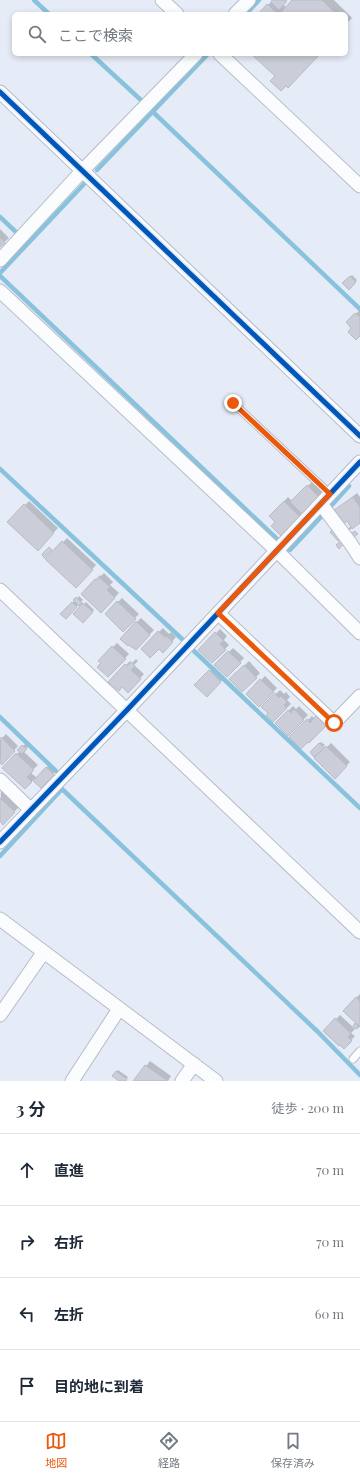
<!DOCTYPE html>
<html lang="ja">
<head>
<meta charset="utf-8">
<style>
	body { margin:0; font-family:"Playfair Display","Noto Sans JP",serif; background:#f2f2f3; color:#1f2937 }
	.stop { position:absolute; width:12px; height:12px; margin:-9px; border:3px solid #ea580c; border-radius:50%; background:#fff }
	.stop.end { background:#ea580c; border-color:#fff; box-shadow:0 1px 4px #0008 }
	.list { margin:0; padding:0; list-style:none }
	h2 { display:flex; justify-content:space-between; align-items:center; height:52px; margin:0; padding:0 16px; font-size:17px }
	h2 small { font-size:13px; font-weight:400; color:#747a83 }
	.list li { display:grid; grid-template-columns:26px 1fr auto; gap:12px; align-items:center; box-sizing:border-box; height:72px; padding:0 16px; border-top:1px solid #e0e1e3 }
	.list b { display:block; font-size:15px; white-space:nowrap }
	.list em { font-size:13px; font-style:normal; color:#747a83 }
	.icon { flex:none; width:22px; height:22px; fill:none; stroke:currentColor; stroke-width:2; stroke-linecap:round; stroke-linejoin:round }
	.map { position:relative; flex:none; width:360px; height:1081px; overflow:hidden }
	.search { position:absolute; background:#fff; box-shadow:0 2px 6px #0003; left:12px; right:12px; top:12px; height:44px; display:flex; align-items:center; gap:10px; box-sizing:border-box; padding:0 14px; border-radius:6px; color:#747a83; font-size:15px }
	.sheet { height:340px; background:#fff }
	nav { display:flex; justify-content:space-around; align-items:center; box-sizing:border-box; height:56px; border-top:1px solid #e0e1e3; background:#fff; font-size:11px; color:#747a83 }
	nav a { display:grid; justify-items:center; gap:2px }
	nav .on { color:#ea580c }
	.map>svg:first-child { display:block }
	.shadow { fill:#0003 }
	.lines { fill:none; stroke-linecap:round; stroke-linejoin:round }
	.stream { stroke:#89c2dc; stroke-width:4.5 }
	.building { fill:#cbced9; stroke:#b9bcc7 }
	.lane-casing { stroke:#b7bcc6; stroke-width:9 }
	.street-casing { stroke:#b7bcc6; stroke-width:15 }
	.lane { stroke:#fbfcfe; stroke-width:7 }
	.street { stroke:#fbfcfe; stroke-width:13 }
	.cycleway-casing { stroke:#dee9fe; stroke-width:8 }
	.cycleway { stroke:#0057b8; stroke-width:5 }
	.route { stroke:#ea580c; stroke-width:5 }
</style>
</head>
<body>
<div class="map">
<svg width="360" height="1081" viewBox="0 0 360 1081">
	<rect width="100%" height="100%" fill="#e5ebf7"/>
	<path class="shadow" d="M273,0H287L283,4L286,7L293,0H334L352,18L346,24V14H259Z
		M0,229L9,238L0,246Z
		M352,275L357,280L349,288L344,283Z
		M360,310V334L347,322Z
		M312,482L322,492L281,535L276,522L270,516L288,497L292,501Z
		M357,493L360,497V522L348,531L347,530L351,526L347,520L336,510Z
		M29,501L58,528L38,549L9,522Z
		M67,538L96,565L76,587L47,559Z
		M104,573L113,582L110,585L119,593L101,612L82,594L100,575L101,576Z
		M79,596L83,600L66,617L62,614Z
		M122,598L139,614L123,630L106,614Z
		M86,602L94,610L83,622L75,614Z
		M141,618L154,630L136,649L121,639Z
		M163,628L169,634L171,632L176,637L163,652L159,648L142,649Z
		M220,629L227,636L224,640L229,645L212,662L200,650Z
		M117,643L129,654L108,676L102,663L100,661Z
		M233,648L244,658L227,676L216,665Z
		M136,659L138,661L134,665L144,674L128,691L122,686L110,682L130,661L132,663Z
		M249,661L260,673L242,691L231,679Z
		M214,667L225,677L207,696L196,685Z
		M265,676L277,688L259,706L247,694Z
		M280,690L284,694L286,692L290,697L287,700L291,704L273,721L269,713L263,707Z
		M293,706L296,709L299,706L308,715L288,735L276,723Z
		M321,713L330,721L309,741L291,737L312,716L315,719Z
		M6,734L18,746L2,763L0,762V740Z
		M321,742L325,745L314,755L311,752Z
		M331,743L350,762L335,777L316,758Z
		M25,744L28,747L23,751L38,765L30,772L37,778L48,766L55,772L41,787L34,779L25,788L4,768L20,751L19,750Z
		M1,791L19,807L3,823L0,820Z
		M360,994V1026L356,1028L354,1026L357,1023L344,1010Z
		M340,1015L355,1029L351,1033L355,1036L344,1048L324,1031Z
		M150,1061L171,1076L168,1081H135Z
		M118,1070L128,1077L125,1081H120L116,1072Z"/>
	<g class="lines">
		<path class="stream" d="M34,0L49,14
			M246,14L259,0
			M91,54L142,101
			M153,112L360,309
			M97,170L207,55
			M0,217L17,233
			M0,273L84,184
			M0,276L278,540
			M0,469L182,639
			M330,507L349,486
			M288,549L290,550L321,517
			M194,651L360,808
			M0,717L56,771
			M0,856L62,789L318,1032L360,1075"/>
	</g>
	<path class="building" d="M272,0H286L287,1L279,10L271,2Z
		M292,0H322L336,14H285L282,11Z
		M267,4L278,14H258Z
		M251,54H320L288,88L286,86L281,91L270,81L275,76Z
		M0,237L5,243L0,247Z
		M350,276L356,282L349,290L342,283Z
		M355,313L360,317V336L356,340L348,332L351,328L346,322Z
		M307,485L319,497L302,514L290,502Z
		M353,497L360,507V523L352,529L347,521L344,523L334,510Z
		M284,501L300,517L281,536L271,526L275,522L269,516Z
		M24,504L54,533L38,551L7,522Z
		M335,528L343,537L338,541L330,532Z
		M355,531L358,534L351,539L349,535Z
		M343,539L346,542L339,549L336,545Z
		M62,541L93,570L76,588L45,559Z
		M49,547L52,550L44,558L42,554Z
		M99,577L110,587L107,590L115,598L101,613L81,594L95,579L96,580Z
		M76,597L82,603L79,606L73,600Z
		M117,601L136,619L123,632L105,614Z
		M72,602L77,607L66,619L60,614Z
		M83,603L93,612L83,623L73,614Z
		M136,621L150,635L136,650L129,645L128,646L120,639Z
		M158,631L165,637L166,636L173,642L163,653L159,649L150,658L141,649Z
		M215,632L224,641L220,644L226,650L212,663L198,650Z
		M112,646L126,659L108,677L97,667L101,663L98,661Z
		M228,651L241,663L227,677L214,665Z
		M131,662L135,666L131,670L141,679L128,693L122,687L119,691L108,682L125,664L127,666Z
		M244,665L257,678L242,692L229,679Z
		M209,670L221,682L207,697L194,685Z
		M260,679L274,692L259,707L246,694Z
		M275,693L279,698L281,696L287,702L284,705L287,708L273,722L266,715L268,713L261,707Z
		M294,709L304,720L288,736L275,723L288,710L291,713Z
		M316,716L326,726L309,743L308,742L301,749L289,737L307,719L310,723Z
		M1,737L15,751L2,765L0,763Z
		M319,743L324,748L314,757L310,752Z
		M22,745L27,749L22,754L17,750Z
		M326,746L347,766L335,779L314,758Z
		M16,753L34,770L27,777L32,782L25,789L2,768Z
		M46,767L54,775L41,788L33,781Z
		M0,798L15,812L3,825L0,821Z
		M356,997L360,1001V1027L343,1011Z
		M335,1018L351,1034L348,1037L352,1041L344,1049L340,1045L339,1046L323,1031Z
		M355,1023L359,1027L356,1029L353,1026Z
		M145,1065L168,1081H133Z
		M116,1071L127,1079L126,1081H119L112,1076Z"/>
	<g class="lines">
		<g class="lane-casing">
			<path id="lane" d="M233,403L330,494
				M353,1059L360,1051"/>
		</g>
		<g class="street-casing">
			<path id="street" d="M162,0L177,14
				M235,14L249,0
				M220,54L360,186
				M0,92L360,436
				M0,260L83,170L196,54
				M0,291L277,551L360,633
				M321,504L351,544L360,558
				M0,590L360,932
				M218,613L334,723L360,696
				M0,780L31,810
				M0,842L127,710L360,462
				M0,919L216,1081
				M0,1015L43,953
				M72,1081L119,1009
				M182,1081L194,1064"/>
		</g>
		<use href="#lane" class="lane"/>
		<use href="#street" class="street"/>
		<g class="cycleway-casing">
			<path id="cycleway" d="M0,92L360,436
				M0,842L127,710L360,462"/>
		</g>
		<use href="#cycleway" class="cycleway"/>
	</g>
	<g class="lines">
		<path class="route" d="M233,403L330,494L218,613L334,723"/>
	</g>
</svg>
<div class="stop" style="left:334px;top:723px"></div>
<div class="stop end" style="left:233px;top:403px"></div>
<div class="search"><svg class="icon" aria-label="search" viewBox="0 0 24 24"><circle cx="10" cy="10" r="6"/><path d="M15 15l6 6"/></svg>ここで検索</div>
</div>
<section class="sheet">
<h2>3 分<small>徒歩 · 200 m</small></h2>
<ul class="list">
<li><svg class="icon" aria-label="ahead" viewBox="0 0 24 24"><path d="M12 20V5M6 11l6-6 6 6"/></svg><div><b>直進</b></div><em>70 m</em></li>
<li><svg class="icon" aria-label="right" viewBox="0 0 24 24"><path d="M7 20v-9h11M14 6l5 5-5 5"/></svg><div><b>右折</b></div><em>70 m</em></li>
<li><svg class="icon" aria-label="left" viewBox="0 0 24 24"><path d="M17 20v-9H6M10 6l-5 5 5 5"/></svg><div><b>左折</b></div><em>60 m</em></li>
<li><svg class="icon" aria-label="arrive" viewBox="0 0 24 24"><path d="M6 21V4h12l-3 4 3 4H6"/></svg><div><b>目的地に到着</b></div></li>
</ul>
</section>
<nav>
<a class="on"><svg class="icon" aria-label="map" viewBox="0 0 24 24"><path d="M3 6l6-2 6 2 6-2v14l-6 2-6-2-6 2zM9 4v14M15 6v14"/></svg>地図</a>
<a><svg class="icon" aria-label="directions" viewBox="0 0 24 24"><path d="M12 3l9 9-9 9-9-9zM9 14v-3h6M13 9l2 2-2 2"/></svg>経路</a>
<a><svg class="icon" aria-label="saved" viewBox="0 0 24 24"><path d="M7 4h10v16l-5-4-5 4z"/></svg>保存済み</a>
</nav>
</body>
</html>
